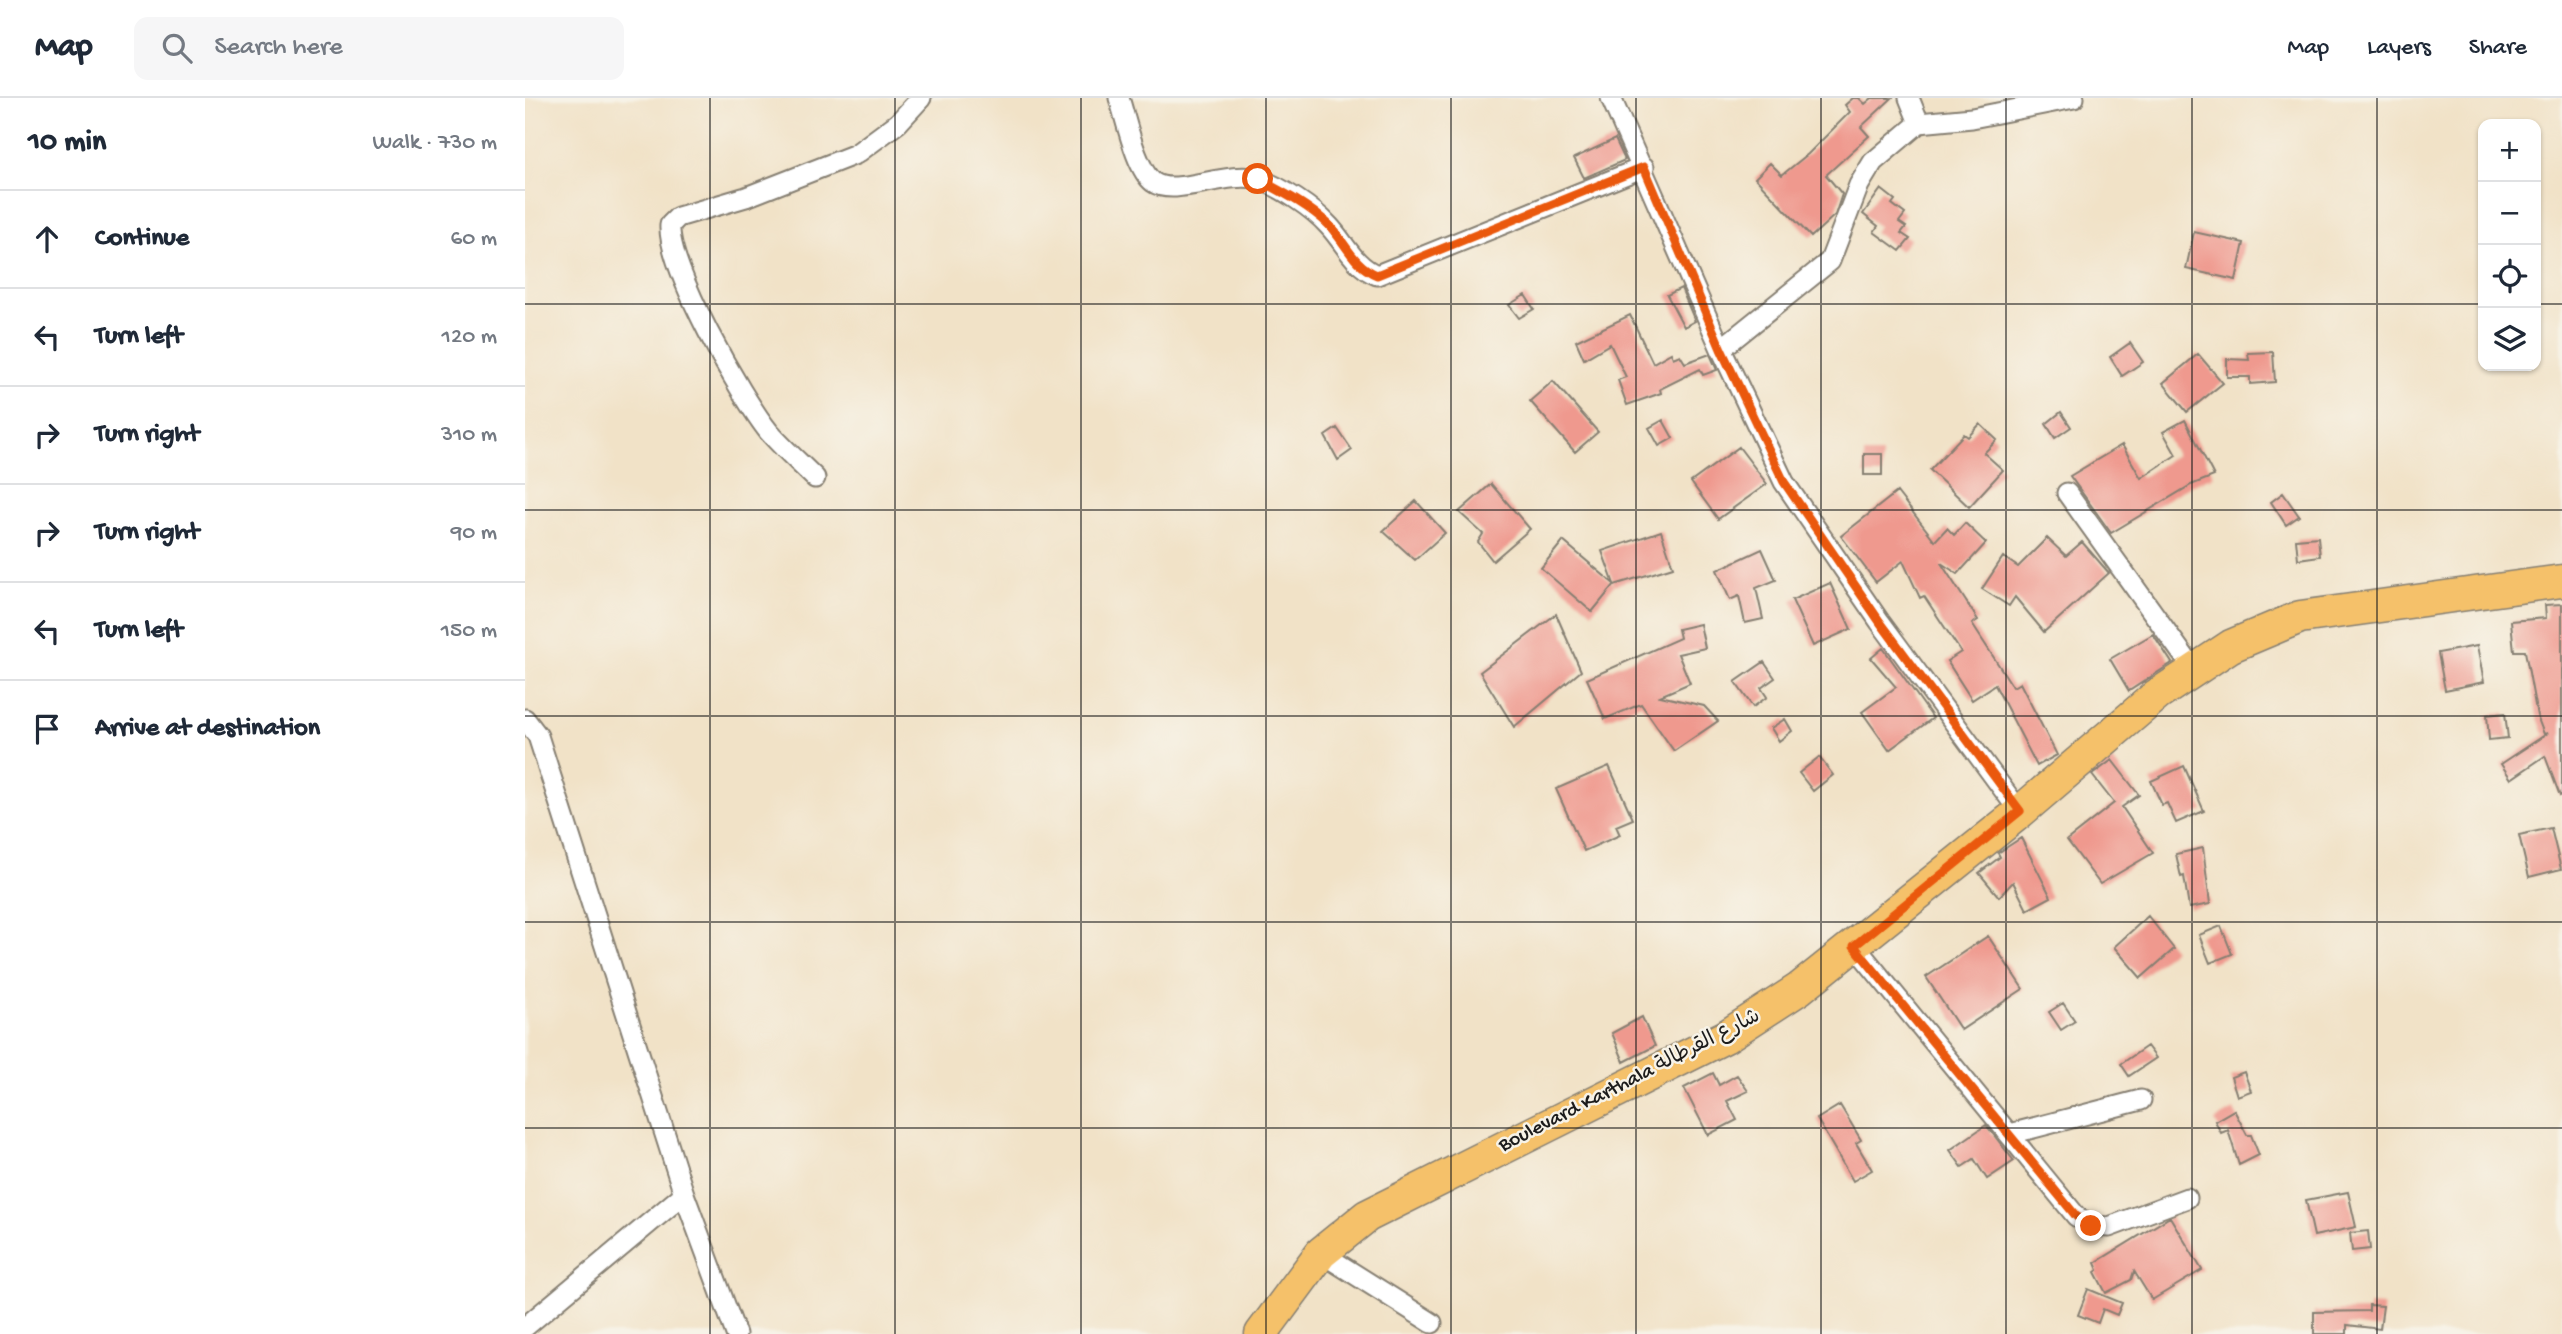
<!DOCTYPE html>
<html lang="en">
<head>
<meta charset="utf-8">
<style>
	body { margin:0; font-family:"Gochi Hand","Playpen Sans Arabic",sans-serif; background:#f6f6f7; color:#1f2937 }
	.controls { position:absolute; right:21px; top:21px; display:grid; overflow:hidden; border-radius:14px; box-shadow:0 2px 5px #0004 }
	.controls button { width:63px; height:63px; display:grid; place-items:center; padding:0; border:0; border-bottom:2px solid #e0e1e3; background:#fff; color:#1f2937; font:35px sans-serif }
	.stop { position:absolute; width:21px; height:21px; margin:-16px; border:5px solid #ea580c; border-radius:50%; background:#fff }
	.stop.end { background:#ea580c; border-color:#fff; box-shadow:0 2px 7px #0008 }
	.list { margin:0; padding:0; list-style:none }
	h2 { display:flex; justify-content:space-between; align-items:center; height:91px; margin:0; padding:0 28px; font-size:30px }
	h2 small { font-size:23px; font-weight:400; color:#747a83 }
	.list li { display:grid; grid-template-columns:46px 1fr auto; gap:21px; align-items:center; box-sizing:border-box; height:98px; padding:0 28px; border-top:2px solid #e0e1e3 }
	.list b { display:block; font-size:26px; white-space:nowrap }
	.list em { font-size:23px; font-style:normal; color:#747a83 }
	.icon { flex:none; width:38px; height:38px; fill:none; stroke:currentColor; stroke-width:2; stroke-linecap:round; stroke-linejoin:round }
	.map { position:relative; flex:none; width:2037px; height:1236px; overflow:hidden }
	header { display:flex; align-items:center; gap:42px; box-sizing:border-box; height:98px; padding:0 35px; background:#fff; border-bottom:2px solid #e0e1e3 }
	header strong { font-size:33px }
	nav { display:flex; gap:38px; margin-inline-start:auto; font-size:24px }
	.search { width:490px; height:63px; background:#f6f6f7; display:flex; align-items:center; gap:18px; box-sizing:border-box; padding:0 24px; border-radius:14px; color:#747a83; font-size:26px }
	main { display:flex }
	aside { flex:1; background:#fff }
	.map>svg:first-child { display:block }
	.building { fill:#ef998e }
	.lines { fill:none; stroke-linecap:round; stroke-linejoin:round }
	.street-casing { stroke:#867f72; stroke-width:23 }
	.primary-casing { stroke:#867f72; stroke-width:35 }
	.street { stroke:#fff; stroke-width:19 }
	.primary { stroke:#f5c16b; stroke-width:32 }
	.route { stroke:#ea580c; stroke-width:9 }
	.grid { fill:none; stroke:#1c1c1c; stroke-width:2; stroke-opacity:0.55 }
	.labels { text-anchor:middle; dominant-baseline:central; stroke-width:5; stroke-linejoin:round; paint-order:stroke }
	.street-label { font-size:21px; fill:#1c1c1c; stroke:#f7f3e8 }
</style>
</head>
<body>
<header>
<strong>Map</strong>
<div class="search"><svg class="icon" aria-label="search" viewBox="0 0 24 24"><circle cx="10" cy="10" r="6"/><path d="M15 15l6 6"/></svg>Search here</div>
<nav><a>Map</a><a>Layers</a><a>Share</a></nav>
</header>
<main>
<aside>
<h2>10 min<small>Walk · 730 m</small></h2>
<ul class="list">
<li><svg class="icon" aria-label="ahead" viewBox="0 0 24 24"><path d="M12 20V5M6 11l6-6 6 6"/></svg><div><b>Continue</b></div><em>60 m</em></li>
<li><svg class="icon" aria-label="left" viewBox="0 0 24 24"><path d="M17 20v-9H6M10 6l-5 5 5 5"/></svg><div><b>Turn left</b></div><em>120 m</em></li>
<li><svg class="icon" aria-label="right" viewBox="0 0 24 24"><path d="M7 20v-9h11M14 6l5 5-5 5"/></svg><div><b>Turn right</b></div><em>310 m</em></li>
<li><svg class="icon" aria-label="right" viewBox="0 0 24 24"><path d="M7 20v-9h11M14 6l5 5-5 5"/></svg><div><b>Turn right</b></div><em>90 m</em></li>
<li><svg class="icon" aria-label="left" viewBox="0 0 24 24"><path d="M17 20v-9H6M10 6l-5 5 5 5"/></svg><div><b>Turn left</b></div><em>150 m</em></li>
<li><svg class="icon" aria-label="arrive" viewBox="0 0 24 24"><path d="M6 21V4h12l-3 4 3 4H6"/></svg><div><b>Arrive at destination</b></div></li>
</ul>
</aside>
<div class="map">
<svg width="2037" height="1236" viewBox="0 0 2037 1236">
	<rect width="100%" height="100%" fill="#f7f3e8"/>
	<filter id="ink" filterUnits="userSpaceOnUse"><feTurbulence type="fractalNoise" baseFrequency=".0143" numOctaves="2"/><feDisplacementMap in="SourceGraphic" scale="14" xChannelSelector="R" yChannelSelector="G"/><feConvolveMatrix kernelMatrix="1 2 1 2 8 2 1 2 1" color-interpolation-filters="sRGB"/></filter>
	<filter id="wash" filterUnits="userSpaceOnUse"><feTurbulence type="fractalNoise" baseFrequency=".00686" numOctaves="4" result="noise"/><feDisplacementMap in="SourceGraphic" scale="28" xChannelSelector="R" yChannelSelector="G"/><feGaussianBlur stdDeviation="1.57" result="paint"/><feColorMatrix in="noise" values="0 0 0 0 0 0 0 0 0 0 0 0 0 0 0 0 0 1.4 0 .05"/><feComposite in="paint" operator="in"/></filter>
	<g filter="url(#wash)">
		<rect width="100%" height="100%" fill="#f1e2c7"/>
		<g id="blocks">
			<path class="building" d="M1328,0H1334L1340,6L1347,0H1367L1336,29L1344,38L1301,77L1317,96L1310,117L1286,139L1230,80L1245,65L1257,77L1283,56L1325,14L1320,7Z
				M1090,41L1100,62L1059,80L1049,60Z
				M1356,91L1370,102L1367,106L1380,116L1374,124L1381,129L1376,135L1385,141L1375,153L1349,134L1353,128L1338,116Z
				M1669,134L1719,145L1711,182L1661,171Z
				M1156,190L1170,223L1159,229L1142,197Z
				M1000,197L1009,211L994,220L984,207Z
				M1105,217L1128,265L1146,255L1148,260L1155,257L1160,265L1185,256L1192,272L1178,277L1175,271L1135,291L1136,295L1102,307L1093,282L1101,279L1085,246L1059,261L1051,243Z
				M1605,245L1618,264L1597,278L1585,259Z
				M1748,254L1750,284L1725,286V279H1702V261L1724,262L1723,255Z
				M1673,256L1698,285L1662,314L1638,285Z
				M1028,283L1073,334L1050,354L1005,303Z
				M1536,314L1546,329L1530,340L1521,326Z
				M1138,322L1148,340L1134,348L1124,330Z
				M1660,322L1689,378L1666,387L1586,435L1545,378L1597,347L1616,380L1651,357L1638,334Z
				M1455,326L1472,342L1459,355L1478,372L1444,409L1405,372L1439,336L1443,339Z
				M812,330L827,352L813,362L800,338Z
				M1214,349L1242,386L1193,421L1166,384Z
				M1339,356H1357V377H1339Z
				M966,386L1005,431L968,463L953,444L958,436L934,414Z
				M1372,394L1410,443L1422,430L1429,437L1440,425L1461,445L1433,476L1416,465L1453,522L1447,526L1488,589L1495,585L1532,657L1512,668L1470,587L1447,602L1422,563L1436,554L1399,498L1395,500L1378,463L1351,484L1316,438Z
				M1758,395L1774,418L1761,427L1746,404Z
				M891,403L920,435L890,462L858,433Z
				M1136,433L1148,469L1089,487L1067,514L1016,470L1038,443L1089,486L1077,453Z
				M1793,439L1795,458L1773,461L1771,441Z
				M1522,440L1541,458L1557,444L1584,475L1519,534L1490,499L1484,508L1457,491L1478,459L1493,469Z
				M1237,451L1251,482L1231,490L1238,521L1220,525L1214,498L1205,502L1192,472Z
				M1305,485L1326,531L1288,548L1267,502Z
				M2037,506V697L2035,698L2020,658L1986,681L1976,666L2023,635L2019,636L2012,618L2000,553H1989L1986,523L2021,520L2020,507Z
				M1031,516L1056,573L989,629L955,574Z
				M1175,526L1180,550L1153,556L1165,585L1135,598L1179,608L1193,623L1149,653L1116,606L1080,621L1062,581L1155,540L1153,531Z
				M1628,536L1647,565L1604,593L1585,561Z
				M1952,548L1959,584L1920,592L1913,555Z
				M1358,550L1408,620L1364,652L1337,614L1371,589L1346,560Z
				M1239,564L1250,580L1236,590L1242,599L1228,609L1210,584Z
				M1980,615L1983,640L1964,642L1962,617Z
				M1260,621L1267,633L1254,643L1246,630Z
				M1294,659L1308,677L1288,693L1274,675Z
				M1587,662L1614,697L1597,709L1628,755L1575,786L1542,742L1589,705L1567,677Z
				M1084,668L1108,721L1091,728L1095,737L1059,753L1031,691Z
				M1659,668L1679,713L1651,725L1642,705L1637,707L1626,683Z
				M2026,730L2036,771L2004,779L1994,737Z
				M1496,740L1526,799L1502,812L1488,784L1474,799L1454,775L1475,759L1473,755Z
				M1678,750L1685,806L1664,810L1659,778L1656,779L1651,756Z
				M1623,818L1649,851L1616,880L1589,849Z
				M1696,828L1707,856L1685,865L1674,837Z
				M1463,838L1498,891L1436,932L1401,879Z
				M1538,905L1550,923L1536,932L1524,914Z
				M1117,919L1130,948L1099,964L1087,935Z
				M1622,948L1631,960L1604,978L1596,966Z
				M1719,974L1726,993L1712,998L1706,979Z
				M1188,975L1194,987L1212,977L1223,993L1202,1003L1212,1022L1183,1037L1159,990Z
				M1315,1007L1336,1042L1331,1045L1347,1072L1328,1083L1292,1021Z
				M1709,1012L1722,1037H1726L1734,1057L1714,1067L1703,1032L1696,1035L1690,1023Z
				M1461,1027L1489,1063L1462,1081L1449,1061L1437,1069L1425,1052Z
				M1823,1094L1831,1129L1789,1138L1781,1102Z
				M1645,1119L1677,1172L1627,1202L1609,1173L1606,1182L1581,1195L1570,1174L1573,1172L1570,1165Z
				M1843,1133L1845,1151L1827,1153L1825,1135Z
				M1563,1191L1597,1205L1592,1217L1578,1211L1573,1225L1553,1217Z
				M1844,1207L1858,1208L1855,1231L1822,1227V1236H1789V1214L1844,1213Z"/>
		</g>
	</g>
	<g filter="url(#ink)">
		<use href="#blocks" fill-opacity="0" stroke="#867f72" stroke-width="2"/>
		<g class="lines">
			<g class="street-casing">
				<path id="street" d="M594,0C601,21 611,71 628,84C649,100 702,72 733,81C756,89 788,110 804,128C820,145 829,168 852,177L1119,69
					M1086,0L1196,251L1259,384L1355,524L1495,714
					M1384,0L1394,25
					M1196,251L1305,163L1334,87L1348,64L1394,25L1447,20L1549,0
					M290,380C275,365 258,350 244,334C216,299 142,169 145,127L153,119L221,99L331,56L373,25L396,0
					M1542,395L1669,572
					M0,621L13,638L159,1096L211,1236
					M1329,847L1551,1118L1566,1128L1584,1129L1662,1100
					M1485,1036L1616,1002
					M796,1155L907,1225
					M0,1229L159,1096"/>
			</g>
			<g class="primary-casing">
				<path id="primary" d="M736,1236L796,1155L842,1118L1200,939L1274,891L1495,714L1632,597L1706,548L1775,519L2037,483"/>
			</g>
			<use href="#street" class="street"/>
			<use href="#primary" class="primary"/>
		</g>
	</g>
	<g class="lines" filter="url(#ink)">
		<path class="route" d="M733,81C757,94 783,107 803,126C820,143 828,168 852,177L1119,69L1196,251L1259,384L1355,524L1495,713L1329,848L1551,1118L1566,1128"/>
	</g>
	<path class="grid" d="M185,0V1236M370,0V1236M556,0V1236M741,0V1236M926,0V1236M1111,0V1236M1296,0V1236M1481,0V1236M1667,0V1236M1852,0V1236M0,206H1958M2011,206H2037M0,412H2037M0,618H2037M0,824H2037M0,1030H2037"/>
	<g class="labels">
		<g class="street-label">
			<text transform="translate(1105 984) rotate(-27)">Boulevard Karthala شارع القرطالة</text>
		</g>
	</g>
</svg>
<div class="controls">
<button>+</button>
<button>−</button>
<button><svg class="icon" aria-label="locate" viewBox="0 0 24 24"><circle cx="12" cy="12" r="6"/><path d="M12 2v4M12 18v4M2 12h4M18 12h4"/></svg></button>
<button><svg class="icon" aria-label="layers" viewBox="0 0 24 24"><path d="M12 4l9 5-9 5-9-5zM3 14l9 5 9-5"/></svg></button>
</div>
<div class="stop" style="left:733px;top:81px"></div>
<div class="stop end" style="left:1566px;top:1128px"></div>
</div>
</main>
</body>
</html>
